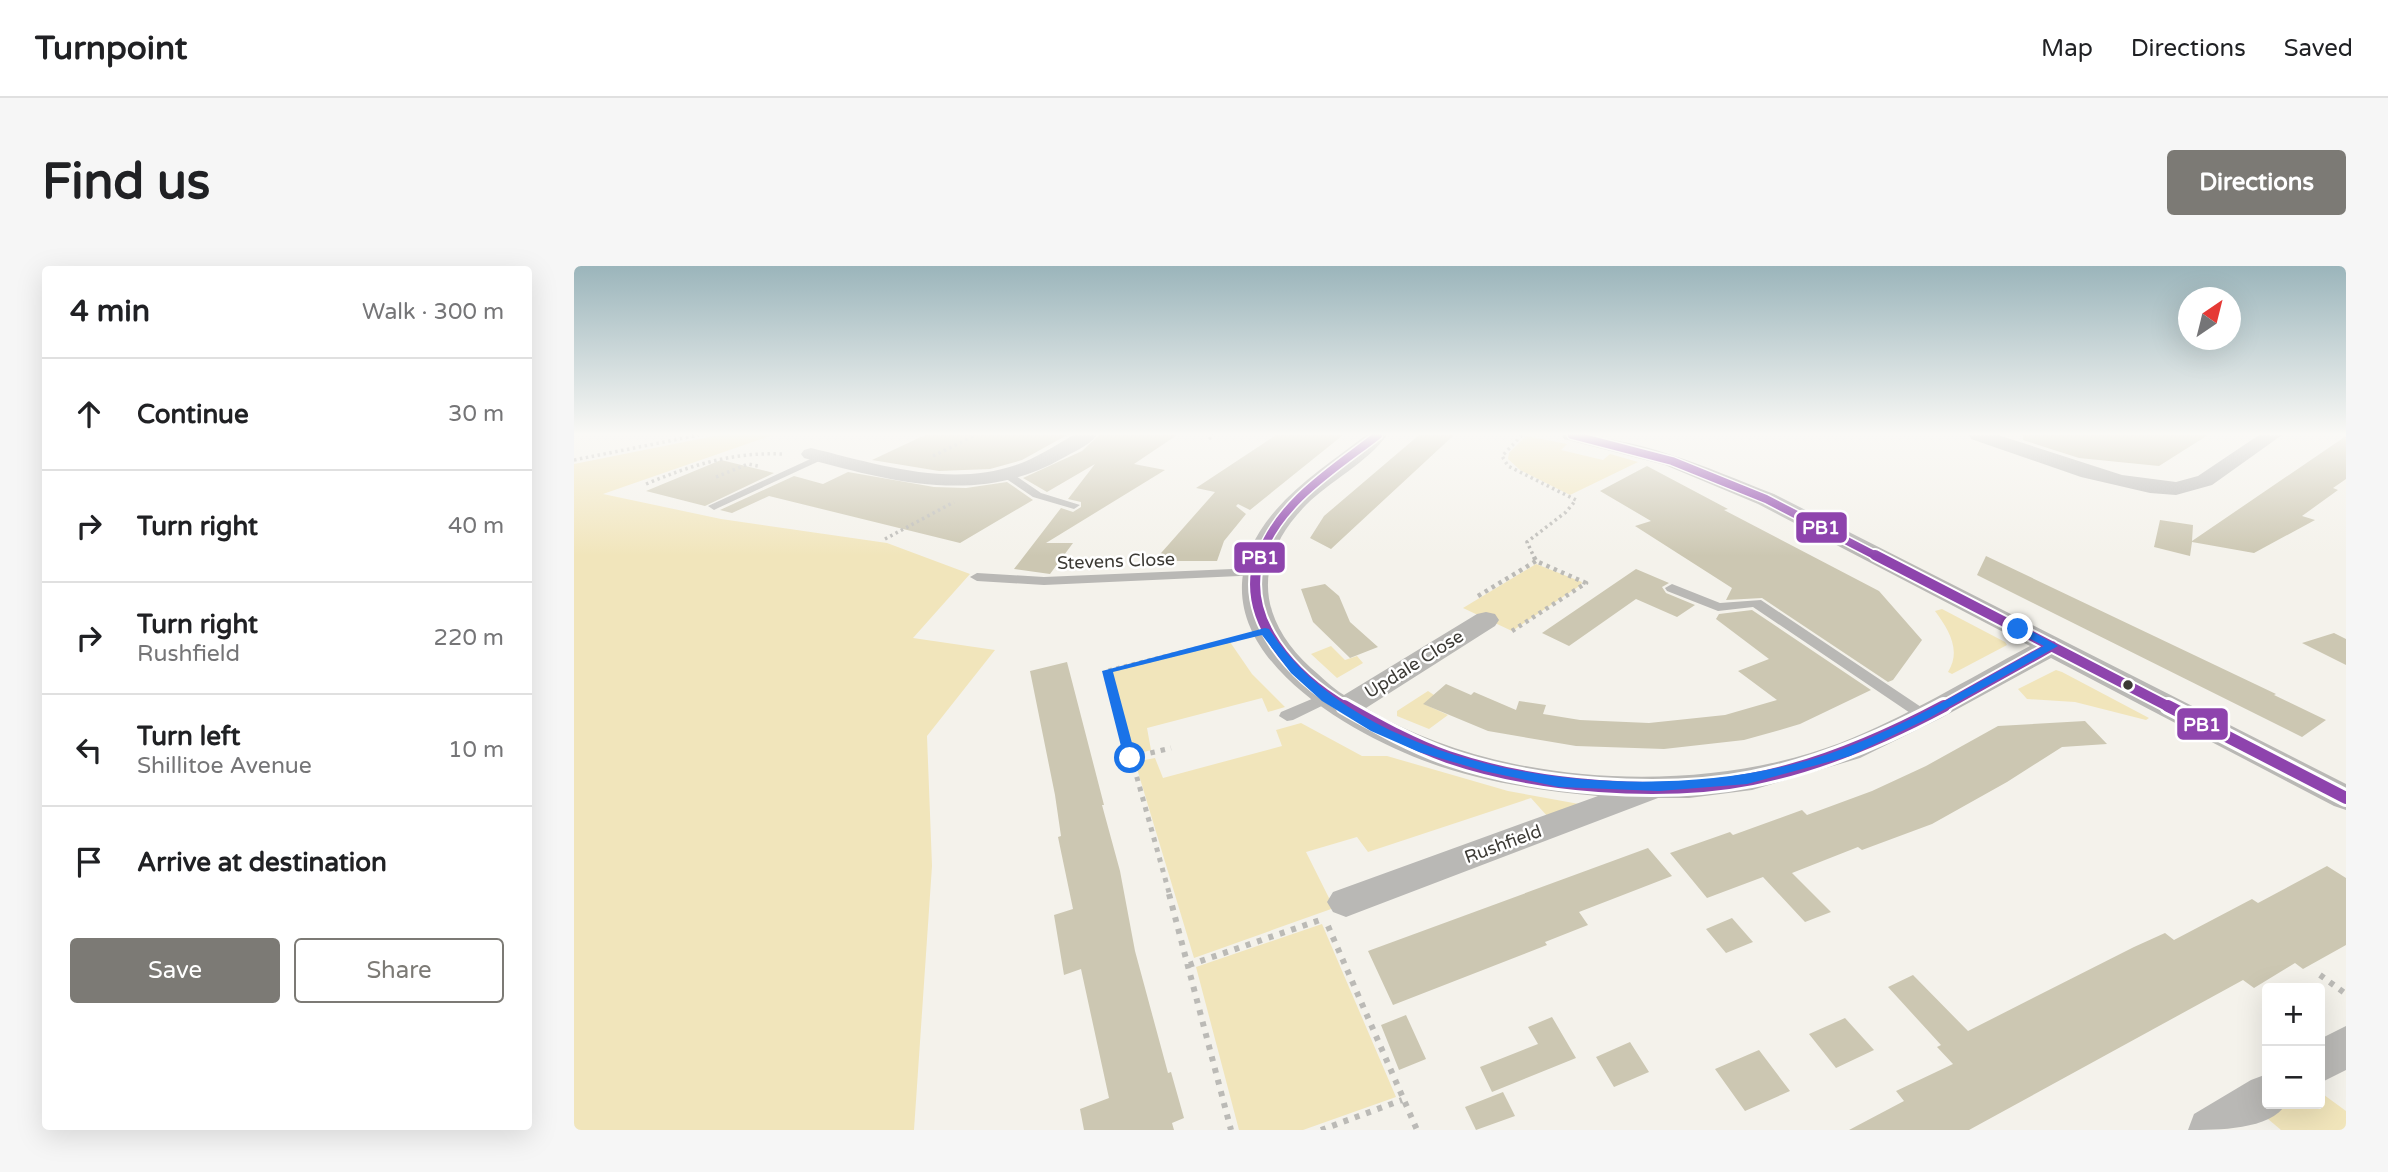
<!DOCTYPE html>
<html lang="en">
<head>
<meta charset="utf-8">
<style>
	body { margin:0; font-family:"Varela Round",sans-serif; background:#f6f6f6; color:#202124 }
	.controls { position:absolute; right:21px; bottom:21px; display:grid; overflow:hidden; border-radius:7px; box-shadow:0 7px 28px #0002 }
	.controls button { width:63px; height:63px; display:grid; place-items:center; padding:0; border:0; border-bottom:2px solid #e0e0e0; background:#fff; color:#202124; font:35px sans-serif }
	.compass { position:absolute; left:1604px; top:21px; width:63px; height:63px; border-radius:50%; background:#fff; box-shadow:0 7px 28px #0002; rotate:35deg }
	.stop { position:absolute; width:21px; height:21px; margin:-16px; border:5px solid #1a73e8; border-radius:50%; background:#fff }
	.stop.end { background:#1a73e8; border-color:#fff; box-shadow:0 2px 7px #0008 }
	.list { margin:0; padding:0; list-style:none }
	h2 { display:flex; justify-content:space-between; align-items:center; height:91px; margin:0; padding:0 28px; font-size:30px }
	h2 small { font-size:23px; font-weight:400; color:#757577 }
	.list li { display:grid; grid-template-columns:46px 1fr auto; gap:21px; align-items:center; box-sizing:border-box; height:112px; padding:0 28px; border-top:2px solid #e0e0e0 }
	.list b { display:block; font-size:26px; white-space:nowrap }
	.list p { margin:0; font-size:23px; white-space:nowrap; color:#757577 }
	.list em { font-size:23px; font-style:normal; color:#757577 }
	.actions { display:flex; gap:14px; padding:21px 28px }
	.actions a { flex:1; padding:16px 0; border:2px solid #7c7a75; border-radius:7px; text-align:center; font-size:24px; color:#7c7a75 }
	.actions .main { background:#7c7a75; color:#fff }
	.icon { flex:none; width:38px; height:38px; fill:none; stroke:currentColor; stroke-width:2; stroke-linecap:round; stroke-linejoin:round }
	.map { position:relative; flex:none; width:1772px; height:864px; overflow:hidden; border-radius:7px }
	header { display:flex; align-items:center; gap:42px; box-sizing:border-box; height:98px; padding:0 35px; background:#fff; border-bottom:2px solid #e0e0e0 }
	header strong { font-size:33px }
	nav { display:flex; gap:38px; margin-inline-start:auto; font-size:24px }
	.intro { display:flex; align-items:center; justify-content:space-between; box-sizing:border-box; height:168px; padding:0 42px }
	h1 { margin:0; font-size:49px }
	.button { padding:18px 32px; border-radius:7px; background:#7c7a75; color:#fff; font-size:24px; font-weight:700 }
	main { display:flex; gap:42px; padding:0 42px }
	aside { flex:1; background:#fff; border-radius:7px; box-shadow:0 7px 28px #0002 }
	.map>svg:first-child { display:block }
	.green { fill:#f1e5bb }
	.building { fill:#ccc7b2 }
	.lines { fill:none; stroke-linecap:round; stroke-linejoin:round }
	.path-far3 { stroke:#bbbab6; stroke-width:3.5; stroke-dasharray:2.5 3.5; stroke-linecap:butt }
	.path-far2 { stroke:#bbbab6; stroke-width:4.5; stroke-dasharray:3.5 4.5; stroke-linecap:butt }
	.path-far1 { stroke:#bbbab6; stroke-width:5; stroke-dasharray:4.5 6; stroke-linecap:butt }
	.path { stroke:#bbbab6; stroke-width:6; stroke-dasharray:5 7; stroke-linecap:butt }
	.service { fill:#b9b8b5; fill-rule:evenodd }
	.minor { fill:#b9b8b5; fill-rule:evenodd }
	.bus-1-far2-casing { stroke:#fff; stroke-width:11 }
	.bus-1-far1-casing { stroke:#fff; stroke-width:14 }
	.bus-1-casing { stroke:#fff; stroke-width:18 }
	.bus-1-far2 { stroke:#8e44ad; stroke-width:8 }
	.bus-1-far1 { stroke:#8e44ad; stroke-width:10 }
	.bus-1 { stroke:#8e44ad; stroke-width:12 }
	.route { fill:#1a73e8 }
	.bus-dot { fill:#3c3a35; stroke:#fff; stroke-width:2.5 }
	.labels { text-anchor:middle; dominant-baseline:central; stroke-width:5; stroke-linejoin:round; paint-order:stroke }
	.street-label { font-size:18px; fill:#3c3a35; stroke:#fff }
	.line-badge { stroke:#fff; stroke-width:2.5 }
	.badge-label { font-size:19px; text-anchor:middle; font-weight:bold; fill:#fff }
</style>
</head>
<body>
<header>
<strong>Turnpoint</strong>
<nav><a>Map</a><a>Directions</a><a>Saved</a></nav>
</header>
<div class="intro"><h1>Find us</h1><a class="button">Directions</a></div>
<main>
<aside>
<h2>4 min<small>Walk · 300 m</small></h2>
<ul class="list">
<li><svg class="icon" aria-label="ahead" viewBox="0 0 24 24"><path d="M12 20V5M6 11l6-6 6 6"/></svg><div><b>Continue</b></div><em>30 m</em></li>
<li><svg class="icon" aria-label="right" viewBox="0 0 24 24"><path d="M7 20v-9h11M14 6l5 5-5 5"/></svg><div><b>Turn right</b></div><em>40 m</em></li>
<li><svg class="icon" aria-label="right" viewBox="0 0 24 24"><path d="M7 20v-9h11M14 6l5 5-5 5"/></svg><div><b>Turn right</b><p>Rushfield</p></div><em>220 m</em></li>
<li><svg class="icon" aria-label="left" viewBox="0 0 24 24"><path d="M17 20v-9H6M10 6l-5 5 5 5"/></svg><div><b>Turn left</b><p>Shillitoe Avenue</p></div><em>10 m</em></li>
<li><svg class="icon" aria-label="arrive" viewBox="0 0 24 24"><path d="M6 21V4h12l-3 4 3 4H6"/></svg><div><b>Arrive at destination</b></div></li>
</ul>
<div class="actions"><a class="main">Save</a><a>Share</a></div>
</aside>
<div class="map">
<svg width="1772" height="864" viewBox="0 0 1772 864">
	<rect width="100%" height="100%" fill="#f4f2eb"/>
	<path class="green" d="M145,169H199L29,228L147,253L313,277L396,308L339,372L421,384L353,470L358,600L340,864H0V198Z
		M952,170L993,178L987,184L1029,194L1036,188L1064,196L996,229L946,204L934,193L935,187Z
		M962,298L1008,316L1007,319L938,365L889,342Z
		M1368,343L1431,376L1433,379L1378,408L1374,406C1388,384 1374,363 1361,345Z
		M656,376L678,408L711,441L694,446L688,432L573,462L577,484L557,490L536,406Z
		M757,380L771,394L783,390L789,397L763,412L737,388Z
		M1482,404L1488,406L1575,452L1572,454L1501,436L1453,433L1444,423Z
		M854,425L860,429L850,438L874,449L855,463L823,450V445Z
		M727,457L788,490H813L934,525L1005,538L974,551L957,532L794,586L783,571L732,586L760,642L620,692L561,496L581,492L589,512L708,480L702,464Z
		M748,658L822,831L729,864H665L622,701Z
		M1746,826L1772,845V864H1707L1694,853L1715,838H1746Z"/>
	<path class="building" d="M351,169H493L448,194L416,203L365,205L298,194Z
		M525,169H603L560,198L591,204L472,277H499L476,308L440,303L487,242L499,246L507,241V236L494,233L521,198L473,226L449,212L508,185Z
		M702,169H769L676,244L664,238L662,240L672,248L650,275L643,295H580L641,226L622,222Z
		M845,169H880L757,283L736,272L750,250Z
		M1449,169H1634L1585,200L1505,192L1449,174Z
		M1772,170V213L1759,222L1764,224L1728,250L1741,254L1680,287L1618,276L1616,290L1580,281L1586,254L1619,259L1618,275Z
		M147,194L200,207L131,240L72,225Z
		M1073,200L1154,243L1150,244L1305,325L1348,374L1319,414L1314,416L1188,332L1152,334L1158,322L1061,260L1077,255L1026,225Z
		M274,206L360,221L392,222L433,216L459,234L386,277L195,230L158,247L146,244L220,210L249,218Z
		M1412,290L1702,428L1700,429L1752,454L1728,471L1403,309Z
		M1062,303L1095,317L1088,321L1092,327L1121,339L1103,351L1062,333L995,380L968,367Z
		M751,318L765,330L776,356L804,381L776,392L739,356L727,323Z
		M1178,344L1297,424L1226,458L1206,464L1170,474L1090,483L1002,480L914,465L849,438L872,418L897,429L900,426L942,444L945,435L972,439L969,448L1006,454L1075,457L1151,449L1203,434L1164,405L1195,393L1142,353L1145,348Z
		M1760,367L1772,373V399L1728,377Z
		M493,396L530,539H528L546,605L561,685L594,807L597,806L610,852L598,857L600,864H510L506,843L535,832L507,703L490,709L480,649L499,643L484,571L487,570L481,529L456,405Z
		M1511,455L1533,478L1488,481L1433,516L1358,558L1288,584L1284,581L1218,607L1257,646L1231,656L1189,611L1133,632L1096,587L1156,566L1159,569L1228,544L1233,549L1298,525L1352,500L1424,460Z
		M1074,582L1098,610L1005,646L1014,659L971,676L973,679L819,739L794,685Z
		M1753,600L1772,612V679L1729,703L1721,697L1680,722L1669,714L1395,864H1275L1330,835L1322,825L1379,798L1363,781L1367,779L1314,721L1339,709L1394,765L1560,681L1591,667L1600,674L1678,633L1684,637Z
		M1158,652L1179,676L1152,687L1132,663Z
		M832,749L852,793L825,804L807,759Z
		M978,751L1002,792L918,826L906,801L964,778L954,761Z
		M1271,752L1300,784L1262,802L1235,768Z
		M1056,776L1075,806L1040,821L1022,791Z
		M1185,784L1216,825L1171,845L1141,803Z
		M929,826L941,850L902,864L891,841Z"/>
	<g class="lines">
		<path class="path-far3" d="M948,169L928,190L934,200L1002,234L992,246L953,276L960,291
			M635,173L640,169
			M359,190L402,169
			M0,194L125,169
			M142,211L174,198L184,200
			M72,218C118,199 158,186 208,188
			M311,273L380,236"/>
		<path class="path-far2" d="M904,330L962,295
			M938,365L1012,317L962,295L959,289
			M543,442L533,405L665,372"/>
		<path class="path-far1" d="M543,440L596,630
			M556,492L597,482"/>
		<path class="path" d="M595,628L657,864
			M754,660L843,864
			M615,699L746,654
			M1746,709L1772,728
			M747,864L828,834"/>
		<path class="service" d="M245,189L254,191L144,242L140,244L134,240Z
			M428,206H436L467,227L506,239L500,243L459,231L428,210Z
			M682,302L689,306L687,309L470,319L403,315L396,311L403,307L470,311Z
			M1098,318L1146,337L1187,334L1359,449L1351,454L1345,453L1179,341L1144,345L1093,325L1091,322Z
			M752,427L758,429L760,432L758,435L719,454L713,455L705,450L707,446Z"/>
		<path class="minor" d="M499,169H523C515,180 499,186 487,193C404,240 316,215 230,192L227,188L230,184L237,182C303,198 375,222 442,199C462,192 481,180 499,169Z
			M792,169H813C794,196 756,215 732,239C679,293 682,352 737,402C748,411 758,422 770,429L903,348L912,346L921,348L925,354L921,360L792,442C923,521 1124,531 1266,477C1332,451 1394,413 1456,380L1184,238L1091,199L990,173L988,169C1062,169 1131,201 1200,228L1772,518V544L1760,540L1477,392L1367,452L1286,492L1178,524L1115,532H1084L785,646L772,651L759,646L753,636L759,626L1024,530C965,525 904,515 848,494C772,465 633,386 676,284C698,233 750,202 792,169Z
			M1395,169H1424L1548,209L1602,216L1624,210L1685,169H1708L1638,219L1602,229L1576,227L1507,211L1397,173Z
			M1772,760V804L1746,817V773Z
			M1693,808V838H1712C1697,864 1643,864 1614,864L1620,848L1677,814Z"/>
		<g class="bus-1-far2-casing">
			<path id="bus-1-far2" d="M998,169L1098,195L1192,233L1304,291
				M686,291C705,236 760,203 804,169"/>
		</g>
		<g class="bus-1-far1-casing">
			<path id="bus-1-far1" d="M686,289C664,354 721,412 773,442
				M1301,289L1597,442
				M1367,442L1478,380"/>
		</g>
		<g class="bus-1-casing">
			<path id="bus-1" d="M770,440C804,459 837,478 874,491C962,521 1087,531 1178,513C1245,500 1310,472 1370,440
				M1594,440L1772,532"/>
		</g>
		<use href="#bus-1-far2" class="bus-1-far2"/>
		<use href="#bus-1-far1" class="bus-1-far1"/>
		<use href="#bus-1" class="bus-1"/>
	</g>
	<linearGradient id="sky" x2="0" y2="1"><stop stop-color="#9bb5bb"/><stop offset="0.58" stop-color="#faf9f6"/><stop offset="1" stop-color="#faf9f6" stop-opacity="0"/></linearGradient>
	<rect width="1772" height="290" fill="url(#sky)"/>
	<path class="route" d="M1441,360H1448L1484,380L1355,452L1276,490L1173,518L1085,525L985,521L910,505L845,486L797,465L748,435L717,407L688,369L539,406L562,492L556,496L550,492L528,405L691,362L695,363C798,524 1104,546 1268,483C1338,457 1404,416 1470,380L1441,365Z"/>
	<circle class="bus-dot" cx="1554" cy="419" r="6"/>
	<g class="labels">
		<g class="street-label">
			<text transform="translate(542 295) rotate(-2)">Stevens Close</text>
			<text transform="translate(840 398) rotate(-32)">Updale Close</text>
			<text transform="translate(929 578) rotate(-20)">Rushfield</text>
		</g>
	</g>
	<g class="line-badge">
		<rect x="1221" y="245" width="53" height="33" rx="7" fill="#8e44ad"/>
		<rect x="659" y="275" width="53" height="33" rx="7" fill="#8e44ad"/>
		<rect x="1602" y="441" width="53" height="34" rx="7" fill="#8e44ad"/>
	</g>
	<g class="badge-label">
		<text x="1247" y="268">PB1</text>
		<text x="686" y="298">PB1</text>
		<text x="1628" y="465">PB1</text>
	</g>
</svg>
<div class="controls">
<button>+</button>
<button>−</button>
</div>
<svg class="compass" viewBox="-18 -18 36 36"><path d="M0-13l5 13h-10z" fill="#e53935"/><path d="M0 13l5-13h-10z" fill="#757577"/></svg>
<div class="stop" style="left:556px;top:492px"></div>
<div class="stop end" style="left:1444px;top:363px"></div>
</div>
</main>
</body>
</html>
